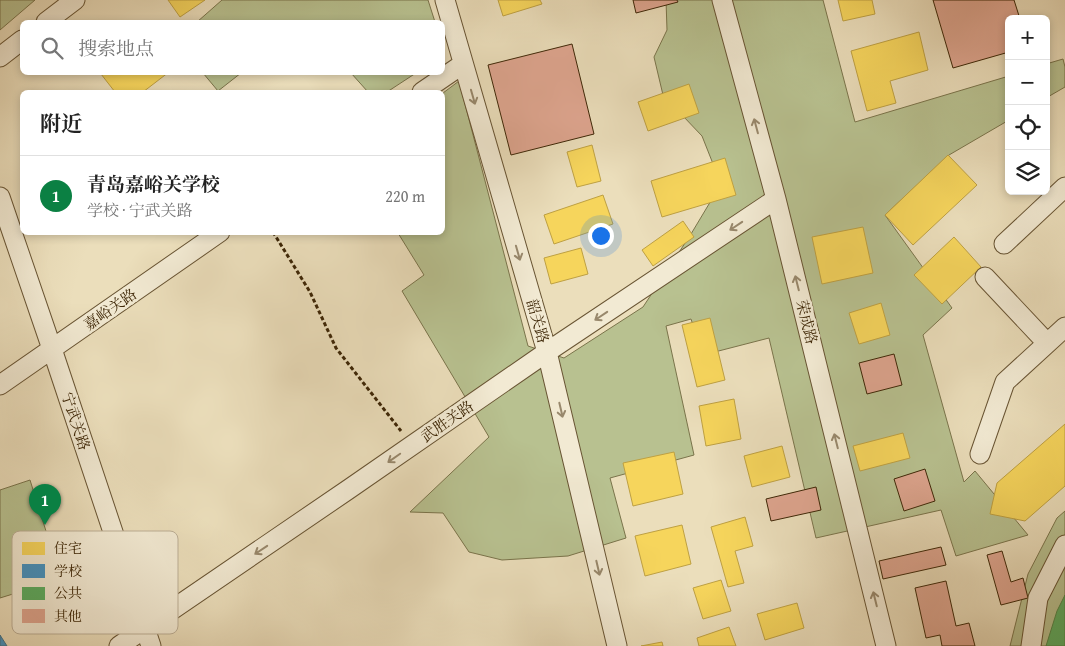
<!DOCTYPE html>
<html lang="zh">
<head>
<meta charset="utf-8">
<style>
	body { margin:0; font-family:"Gentium Book Plus","Noto Serif SC",serif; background:#f6f6f6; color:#222 }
	.controls { position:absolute; right:15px; top:15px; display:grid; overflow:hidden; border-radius:8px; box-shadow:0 2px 8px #0003 }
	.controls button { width:45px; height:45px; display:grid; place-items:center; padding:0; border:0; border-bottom:1px solid #e0e0e0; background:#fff; color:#222; font:25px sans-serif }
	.you { position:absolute; left:600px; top:235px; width:18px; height:18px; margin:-12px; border:4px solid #fff; border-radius:50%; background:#1a73e8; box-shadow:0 0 0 8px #1a73e833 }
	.badge { display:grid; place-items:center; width:32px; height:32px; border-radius:50%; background:#0b8043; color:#fff; font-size:16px; font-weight:700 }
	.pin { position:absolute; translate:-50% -41px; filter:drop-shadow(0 1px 2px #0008) }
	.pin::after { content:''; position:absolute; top:26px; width:18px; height:15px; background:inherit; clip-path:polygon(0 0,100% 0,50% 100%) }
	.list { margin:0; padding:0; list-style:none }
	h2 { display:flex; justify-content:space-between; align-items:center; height:65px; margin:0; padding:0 20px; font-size:21px }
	h2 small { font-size:16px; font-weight:400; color:#767676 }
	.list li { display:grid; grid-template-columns:32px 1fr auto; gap:15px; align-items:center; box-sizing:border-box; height:80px; padding:0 20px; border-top:1px solid #e0e0e0 }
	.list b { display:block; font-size:19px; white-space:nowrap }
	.list p { margin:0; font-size:16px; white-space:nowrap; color:#767676 }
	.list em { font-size:16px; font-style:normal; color:#767676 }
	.icon { flex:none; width:28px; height:28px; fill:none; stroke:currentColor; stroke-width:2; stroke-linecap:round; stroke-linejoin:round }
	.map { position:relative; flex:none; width:1065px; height:646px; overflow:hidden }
	.search { position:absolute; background:#fff; box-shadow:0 2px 8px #0003; left:20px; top:20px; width:425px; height:55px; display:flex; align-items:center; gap:12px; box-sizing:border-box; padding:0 18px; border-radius:8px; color:#767676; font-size:19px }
	.panel { position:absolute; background:#fff; box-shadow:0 2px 8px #0003; left:20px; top:90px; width:425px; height:145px; border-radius:8px }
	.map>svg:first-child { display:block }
	.green { fill:#b8c190; stroke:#7a744b }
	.homes { fill:#f6d55c; stroke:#bea042 }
	.schools { fill:#4393c3; stroke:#41728a }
	.public { fill:#5aae61; stroke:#518546 }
	.building { fill:#dea58f; stroke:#3d2606 }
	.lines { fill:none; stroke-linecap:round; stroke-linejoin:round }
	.minor-casing { stroke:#685433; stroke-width:21 }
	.path { stroke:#3d2606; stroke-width:3; stroke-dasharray:4 2.5; stroke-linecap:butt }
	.minor { stroke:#f2ead3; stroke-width:19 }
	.oneway { stroke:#98886c }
	.labels { text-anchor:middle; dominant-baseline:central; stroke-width:5; stroke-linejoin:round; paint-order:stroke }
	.street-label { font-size:15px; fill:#3d2606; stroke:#f2ead3 }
	.key { fill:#f2ead3; stroke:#bcaf96; stroke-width:1 }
	.key-label { font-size:14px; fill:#3d2606 }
</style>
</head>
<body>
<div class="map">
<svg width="1065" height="646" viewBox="0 0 1065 646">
	<rect width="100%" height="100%" fill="#ebdebb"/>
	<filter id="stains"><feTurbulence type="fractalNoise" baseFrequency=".004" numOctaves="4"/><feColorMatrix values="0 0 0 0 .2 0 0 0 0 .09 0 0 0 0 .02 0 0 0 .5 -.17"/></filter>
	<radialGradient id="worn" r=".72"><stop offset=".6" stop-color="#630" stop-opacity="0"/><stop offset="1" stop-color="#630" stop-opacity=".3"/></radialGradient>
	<path class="green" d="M0,0H35L0,30Z
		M222,0H428L435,22H197Z
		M666,0H823L855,122L1009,76V120L949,155L885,215L952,308L923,335L964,482L975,471L1028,535L956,556L941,510L816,538L769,338L703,355L691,319L666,326L694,455L610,478L626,538L568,556L502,560L469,552L443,513L410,512L489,437L402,291L424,275L398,233L442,232L443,93L459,81L528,346L564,358L643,307L691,234L721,184L702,136L663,95L654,57L667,30Z
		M1063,59L1065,67V87L1046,98V64Z
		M203,73H241L218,91Z
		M351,73H416L387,92H368Z
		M30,480L61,579L0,598V490Z
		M1065,511V646H1010L1028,574L1057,518Z"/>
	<path class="homes" d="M168,0H205L180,17Z
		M498,0H540L542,4L503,16Z
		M838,0H872L875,14L843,21Z
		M919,32L928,70L890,81L896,103L867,111L851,51Z
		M103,72H169L143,92H115L101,74Z
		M689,84L699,113L648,131L638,102Z
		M592,145L601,181L577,187L567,152Z
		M948,155L977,185L913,245L885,215Z
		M725,158L736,195L662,217L651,181Z
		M603,195L613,224L554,244L544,215Z
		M683,221L694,237L653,266L642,250Z
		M863,227L873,273L822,284L812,237Z
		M954,237L981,267L942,304L914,275Z
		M581,248L588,274L551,284L544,258Z
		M881,303L890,335L859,344L849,313Z
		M710,318L725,380L697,387L682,325Z
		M734,399L741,439L706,446L699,406Z
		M1065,424V486L1025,521L990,514L997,483Z
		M903,433L910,458L860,471L853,446Z
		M782,446L790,477L752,487L744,456Z
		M674,452L683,494L633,506L623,463Z
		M745,517L753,546L735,551L744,583L728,587L711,527Z
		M682,525L691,564L645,576L635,536Z
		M721,580L731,611L703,619L693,588Z
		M797,603L804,628L765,640L757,614Z
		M729,627L736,646H699L697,638Z
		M662,642L663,646H641Z"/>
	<path class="schools" d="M0,635L7,646H0Z"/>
	<path class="public" d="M1065,595V646H1046L1057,611Z"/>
	<path class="building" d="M633,0H677L678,2L636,13Z
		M933,0H1014L1020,19H1009V52L953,68Z
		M572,44L594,134L511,155L488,65Z
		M894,354L902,385L867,394L859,363Z
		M925,469L935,501L904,511L894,479Z
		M816,487L821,510L771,521L766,499Z
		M941,547L946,565L883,579L879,561Z
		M1002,551L1011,582L1023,578L1028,598L1001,605L987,555Z
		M946,581L956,626L969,623L975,646H942L940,635L926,638L915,588Z"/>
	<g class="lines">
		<g class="minor-casing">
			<path id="minor" d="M445,0L547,352L617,646
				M722,0L776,199L886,646
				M46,22L75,0
				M0,57L22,40
				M422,92L463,64
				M0,197L52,349L151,646
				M1004,244L1065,187
				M985,277L1047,343
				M0,385L220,232
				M980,454L1005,382L1065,327
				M119,646L349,489L547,352L776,199
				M1031,646L1038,598L1065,545"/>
		</g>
		<path class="path" d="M273,232L310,292L336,348L401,431"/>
		<use href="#minor" class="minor"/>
	</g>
	<defs><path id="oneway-shaft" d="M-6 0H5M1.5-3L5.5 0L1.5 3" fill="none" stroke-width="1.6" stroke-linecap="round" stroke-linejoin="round" transform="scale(1.25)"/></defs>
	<g class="oneway">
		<use href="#oneway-shaft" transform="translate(473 97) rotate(74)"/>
		<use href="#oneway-shaft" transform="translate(756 126) rotate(-105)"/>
		<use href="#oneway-shaft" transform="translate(736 226) rotate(146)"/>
		<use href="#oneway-shaft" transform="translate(518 253) rotate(74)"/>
		<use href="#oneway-shaft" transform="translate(797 283) rotate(-104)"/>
		<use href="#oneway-shaft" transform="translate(601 316) rotate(146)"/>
		<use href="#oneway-shaft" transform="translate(561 410) rotate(77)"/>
		<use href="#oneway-shaft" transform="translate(836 441) rotate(-104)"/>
		<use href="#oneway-shaft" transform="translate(394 458) rotate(145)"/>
		<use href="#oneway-shaft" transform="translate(261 550) rotate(146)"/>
		<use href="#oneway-shaft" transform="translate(598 568) rotate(77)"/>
		<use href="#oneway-shaft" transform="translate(875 599) rotate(-104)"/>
	</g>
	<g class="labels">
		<g class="street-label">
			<text transform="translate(110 309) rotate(-35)">嘉峪关路</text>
			<text transform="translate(538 321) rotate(74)">韶关路</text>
			<text transform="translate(807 322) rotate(76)">荣成路</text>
			<text transform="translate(76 421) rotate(72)">宁武关路</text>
			<text transform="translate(447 421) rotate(-35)">武胜关路</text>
		</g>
	</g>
	<rect x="12" y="531" width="166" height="103" rx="8" class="key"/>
	<rect x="22" y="542" width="23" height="13" fill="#f6d55c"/>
	<rect x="22" y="564" width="23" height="14" fill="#4393c3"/>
	<rect x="22" y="587" width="23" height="13" fill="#5aae61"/>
	<rect x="22" y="609" width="23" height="14" fill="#dea58f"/>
	<g class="key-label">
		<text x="54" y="553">住宅</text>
		<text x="54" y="576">学校</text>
		<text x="54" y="598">公共</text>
		<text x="54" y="621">其他</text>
	</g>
	<rect width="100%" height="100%" filter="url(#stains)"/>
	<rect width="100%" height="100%" fill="url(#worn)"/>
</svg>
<div class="controls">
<button>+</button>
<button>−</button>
<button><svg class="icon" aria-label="locate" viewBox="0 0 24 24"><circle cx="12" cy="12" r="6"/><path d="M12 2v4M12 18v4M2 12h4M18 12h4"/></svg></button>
<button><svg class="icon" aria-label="layers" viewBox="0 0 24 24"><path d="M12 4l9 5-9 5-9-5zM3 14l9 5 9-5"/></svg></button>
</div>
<div class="you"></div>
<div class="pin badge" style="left:45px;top:525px">1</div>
<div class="search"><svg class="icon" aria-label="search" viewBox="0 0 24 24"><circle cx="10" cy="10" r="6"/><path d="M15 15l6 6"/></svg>搜索地点</div>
<section class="panel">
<h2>附近<small></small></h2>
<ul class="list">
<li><span class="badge">1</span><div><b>青岛嘉峪关学校</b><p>学校 · 宁武关路</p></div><em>220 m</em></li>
</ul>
</section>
</div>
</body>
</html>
